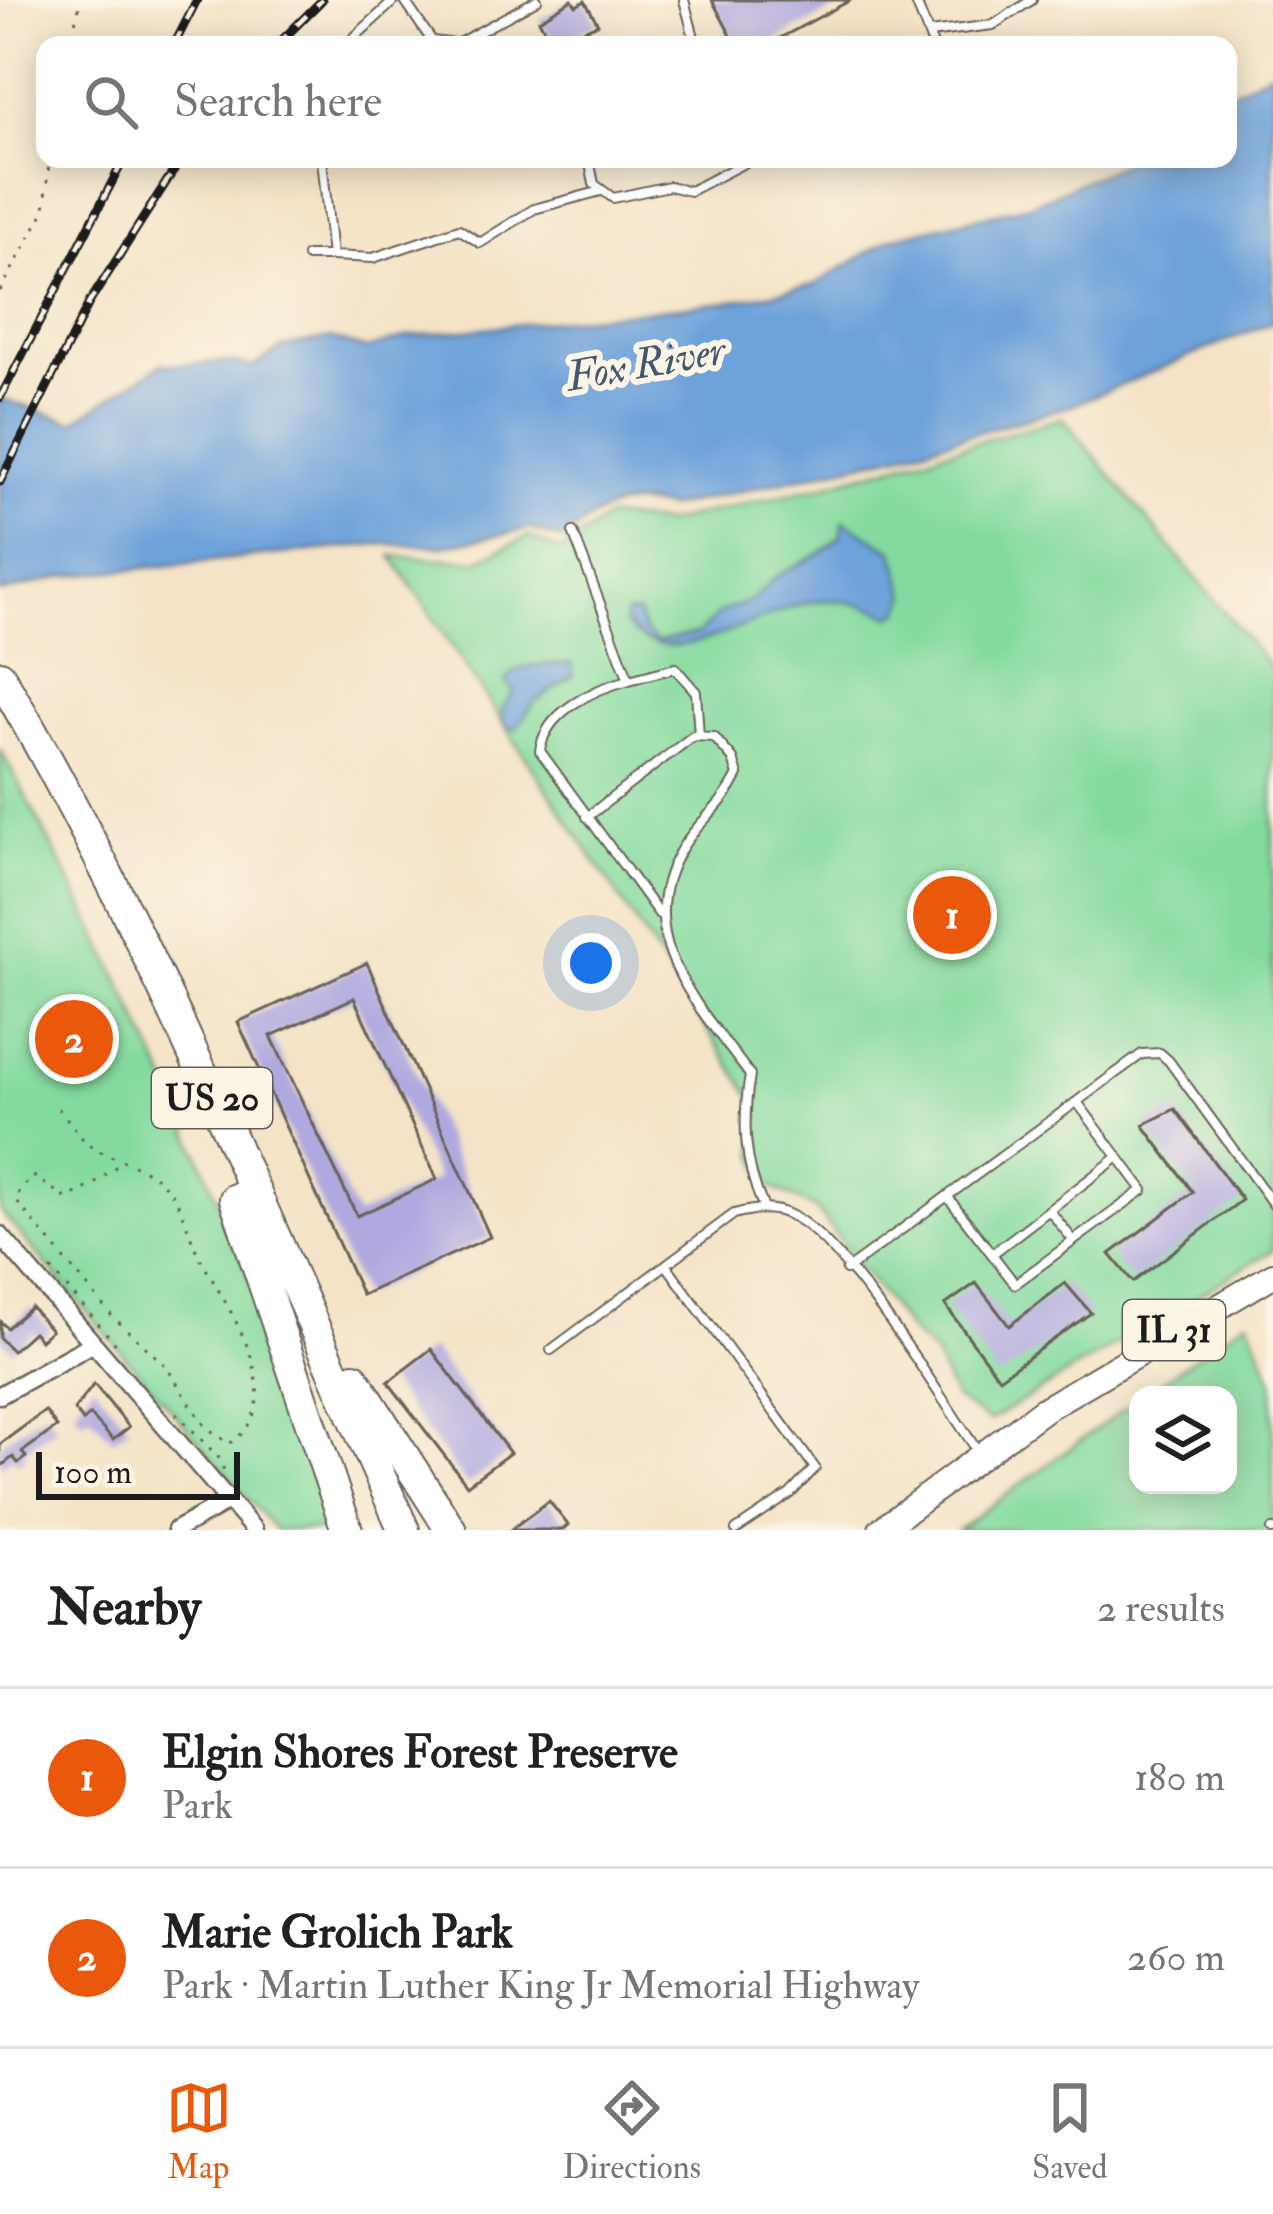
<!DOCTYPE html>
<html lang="en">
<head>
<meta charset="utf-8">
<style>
	body { margin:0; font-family:"IM FELL Double Pica",serif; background:#f6f6f6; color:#202124 }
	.controls { position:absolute; right:36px; bottom:36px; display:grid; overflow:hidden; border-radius:24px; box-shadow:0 6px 30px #0003 }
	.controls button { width:108px; height:108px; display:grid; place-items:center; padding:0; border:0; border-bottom:3px solid #e0e0e0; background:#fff; color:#202124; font:60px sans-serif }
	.scale { position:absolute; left:36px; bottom:30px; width:204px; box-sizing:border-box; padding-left:12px; border:6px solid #1c1c1c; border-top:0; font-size:33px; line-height:42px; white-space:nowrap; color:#1c1c1c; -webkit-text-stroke:9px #fcf5e5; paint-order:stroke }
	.you { position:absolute; left:591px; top:963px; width:42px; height:42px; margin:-30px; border:9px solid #fff; border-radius:50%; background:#1a73e8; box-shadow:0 0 0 18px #1a73e833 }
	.badge { display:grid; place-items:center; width:78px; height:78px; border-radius:50%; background:#ea580c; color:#fff; font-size:39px; font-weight:700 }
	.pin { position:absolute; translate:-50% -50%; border:6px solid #fff; box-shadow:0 3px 12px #0006 }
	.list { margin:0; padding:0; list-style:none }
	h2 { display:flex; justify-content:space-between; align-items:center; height:156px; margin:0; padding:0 48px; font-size:51px }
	h2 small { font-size:39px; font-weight:400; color:#757577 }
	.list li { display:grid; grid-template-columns:78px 1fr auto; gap:36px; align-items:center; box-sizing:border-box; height:180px; padding:0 48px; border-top:3px solid #e0e0e0 }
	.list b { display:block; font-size:45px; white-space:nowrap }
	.list p { margin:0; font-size:39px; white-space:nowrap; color:#757577 }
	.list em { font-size:39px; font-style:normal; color:#757577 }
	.icon { flex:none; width:66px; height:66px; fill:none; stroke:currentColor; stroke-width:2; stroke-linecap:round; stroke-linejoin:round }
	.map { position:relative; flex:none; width:1273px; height:1530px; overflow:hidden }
	.search { position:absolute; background:#fff; box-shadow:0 6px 30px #0003; left:36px; right:36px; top:36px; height:132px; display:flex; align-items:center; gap:30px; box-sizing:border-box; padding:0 42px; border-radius:24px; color:#757577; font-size:45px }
	.sheet { height:516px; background:#fff }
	nav { display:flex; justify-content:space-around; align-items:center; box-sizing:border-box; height:168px; border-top:3px solid #e0e0e0; background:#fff; font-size:33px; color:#757577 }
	nav a { display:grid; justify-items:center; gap:6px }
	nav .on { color:#ea580c }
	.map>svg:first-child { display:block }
	.green { fill:#82da9e; stroke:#4f7b5d; stroke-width:3 }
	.water { fill:#6da2da; stroke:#445f7b; stroke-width:3 }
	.building { fill:#b0a9df; fill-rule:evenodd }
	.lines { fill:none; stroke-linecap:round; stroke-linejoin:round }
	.service-casing { stroke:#686258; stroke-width:12 }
	.minor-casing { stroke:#686258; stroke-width:21 }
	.primary-casing { stroke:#686258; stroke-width:28 }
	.motorway-casing { stroke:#686258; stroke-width:34 }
	.path { stroke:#686258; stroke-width:3; stroke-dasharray:3 9; stroke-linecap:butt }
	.service { stroke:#fff; stroke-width:8 }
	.minor { stroke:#fff; stroke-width:16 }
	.primary { stroke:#fff; stroke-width:24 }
	.motorway { stroke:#fff; stroke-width:30 }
	.rail-casing { stroke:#1c1c1c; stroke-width:9 }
	.rail { stroke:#fcf5e5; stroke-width:4.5; stroke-dasharray:14; stroke-linecap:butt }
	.labels { text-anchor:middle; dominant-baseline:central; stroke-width:12; stroke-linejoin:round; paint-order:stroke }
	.shield { fill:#fcf5e5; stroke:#5f5d58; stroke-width:3 }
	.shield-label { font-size:36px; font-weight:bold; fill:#1c1c1c }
	.water-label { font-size:42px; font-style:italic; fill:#405871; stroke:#fcf5e5 }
</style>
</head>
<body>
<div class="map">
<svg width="1273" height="1530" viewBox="0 0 1273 1530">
	<rect width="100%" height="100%" fill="#fcf5e5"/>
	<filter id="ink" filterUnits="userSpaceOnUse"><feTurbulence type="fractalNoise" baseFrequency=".00833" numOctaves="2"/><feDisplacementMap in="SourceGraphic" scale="24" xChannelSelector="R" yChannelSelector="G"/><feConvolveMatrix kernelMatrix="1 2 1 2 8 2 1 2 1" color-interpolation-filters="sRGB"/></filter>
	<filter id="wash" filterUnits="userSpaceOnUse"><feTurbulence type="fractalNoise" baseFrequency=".004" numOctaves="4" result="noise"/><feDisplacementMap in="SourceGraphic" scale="48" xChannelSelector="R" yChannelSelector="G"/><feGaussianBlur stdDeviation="2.7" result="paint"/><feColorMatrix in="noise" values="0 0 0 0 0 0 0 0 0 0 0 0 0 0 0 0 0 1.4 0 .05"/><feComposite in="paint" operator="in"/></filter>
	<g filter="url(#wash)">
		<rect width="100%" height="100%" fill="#f4e3c6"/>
		<path class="green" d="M1063,418L1273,671V1250L989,1421L954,1398L934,1354L912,1334L816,1209L767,1185L755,1153L757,1105L392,556L475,561L529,537L561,551L608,517L665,523L822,486Z
			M0,749C94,921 179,1095 249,1278C280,1361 304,1446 332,1530H275L0,1211Z
			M1248,1319L1273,1381V1530H958L1138,1399V1485H1228V1395H1143Z"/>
		<path class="water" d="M1273,70V322L1070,406L904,453L668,508C618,497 602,508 563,540L529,529L443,546L378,544L65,576L0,593V398L73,422L162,364C198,368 215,356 253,367L283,347L330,338L367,349L410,336L727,302L814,285L892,238L1030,205L1132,159H1228V94Z
			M844,521L894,551L907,597L900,612L892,616C866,603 830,596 802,604C752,617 659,679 624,621L627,613L638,614L644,631L656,642L698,634L721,612L751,601L776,577L822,552L841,536Z
			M572,663L573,676L535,702L515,730L503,725L502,710L514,691L505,682C518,661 549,665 572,663Z"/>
		<g id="blocks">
			<path class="building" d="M572,0L576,6L585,1L598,24L552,43L539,20Z
				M712,0H851L767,45H736Z
				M367,963L490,1237L362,1295L238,1022ZM354,998L437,1179L357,1216L271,1036Z
				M1175,1109L1242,1200L1133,1282L1110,1254L1193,1192L1143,1125Z
				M976,1283L1009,1326L1065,1283L1091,1313L999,1378L945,1305Z
				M31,1307L51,1330L40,1340L33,1332L12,1351L0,1338V1321L7,1328Z
				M431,1349L510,1453L467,1485L388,1382Z
				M94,1384L129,1427L113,1440L90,1415L83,1421L74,1410Z
				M45,1411L57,1427L22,1452L26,1457L18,1463L13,1457L0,1467V1444Z
				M549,1501L568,1525L562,1530H510Z"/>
		</g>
	</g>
	<g filter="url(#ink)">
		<use href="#blocks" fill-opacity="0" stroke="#686258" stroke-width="3"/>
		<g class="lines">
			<g class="service-casing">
				<path id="service" d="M404,0L432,41L457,44L537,0
					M684,0L696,45
					M915,0L933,45
					M929,33L993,25L1032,0
					M346,45L395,0
					M322,159L332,256L373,258L459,229L480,243L534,209L601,191
					M589,159L594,184L613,198L669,186L690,191L752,159
					M307,256H332
					M573,532L629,680C593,689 545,712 540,751L659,914
					M629,680L675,668L696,692L699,736
					M587,817L693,736L714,737L733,759L738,775C721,809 699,820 682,848C628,936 699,1006 750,1075C742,1121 744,1163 763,1206
					M947,1196L1015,1284L1143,1190L1077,1102
					M1049,1210L1073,1240
					M992,1254L1118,1157
					M667,1266L815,1468L790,1494L736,1530
					M846,1270L1142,1054L1160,1053L1169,1061L1273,1204
					M551,1350L734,1214C760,1207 781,1206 804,1223C862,1267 935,1390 979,1453
					M1272,1530H1273"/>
			</g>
			<g class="minor-casing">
				<path id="minor" d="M0,1235L254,1530
					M0,1395L92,1344
					M176,1530L228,1501"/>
			</g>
			<g class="primary-casing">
				<path id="primary" d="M881,1530L1043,1410L1273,1275"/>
			</g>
			<g class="motorway-casing">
				<path id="motorway" d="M0,676C160,948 274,1243 404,1530
					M235,1199L347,1530
					M354,1378L451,1530"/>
			</g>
			<path class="path" d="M69,45L81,0
				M0,291L45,210L49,159
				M58,1109C71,1120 81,1142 95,1149C120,1162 147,1165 167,1188C184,1206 187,1232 198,1254C223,1303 298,1399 229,1444L205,1426L165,1365L112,1316L17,1202L19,1191L33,1176L66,1198L93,1185L124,1160
				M51,1269L119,1348
				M176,1413L220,1459L225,1474"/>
			<use href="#service" class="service"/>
			<use href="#minor" class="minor"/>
			<use href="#primary" class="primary"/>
			<use href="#motorway" class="motorway"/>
			<g class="rail-casing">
				<path id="rail" d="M174,45L197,0
					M277,45L322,0
					M0,398L124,159
					M0,482L89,303L181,159"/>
			</g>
			<use href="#rail" class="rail"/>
		</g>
	</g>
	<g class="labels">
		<g class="shield">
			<rect x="152" y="1068" width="120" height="60" rx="9"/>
			<rect x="1123" y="1300" width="102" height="60" rx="9"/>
		</g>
		<g class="shield-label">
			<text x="212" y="1098">US 20</text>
			<text x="1174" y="1330">IL 31</text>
		</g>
		<g class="water-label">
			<text transform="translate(646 364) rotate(-10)">Fox River</text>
		</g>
	</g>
</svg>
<div class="controls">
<button><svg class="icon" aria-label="layers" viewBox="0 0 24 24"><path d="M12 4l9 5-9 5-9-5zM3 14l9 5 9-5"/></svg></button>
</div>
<div class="scale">100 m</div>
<div class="you"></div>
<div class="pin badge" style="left:952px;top:915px">1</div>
<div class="pin badge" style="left:74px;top:1039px">2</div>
<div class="search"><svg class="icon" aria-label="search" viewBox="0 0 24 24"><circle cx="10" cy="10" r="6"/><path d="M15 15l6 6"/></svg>Search here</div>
</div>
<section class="sheet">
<h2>Nearby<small>2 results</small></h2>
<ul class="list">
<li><span class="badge">1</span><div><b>Elgin Shores Forest Preserve</b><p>Park</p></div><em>180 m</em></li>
<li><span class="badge">2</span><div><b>Marie Grolich Park</b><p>Park · Martin Luther King Jr Memorial Highway</p></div><em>260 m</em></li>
</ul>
</section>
<nav>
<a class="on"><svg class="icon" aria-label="map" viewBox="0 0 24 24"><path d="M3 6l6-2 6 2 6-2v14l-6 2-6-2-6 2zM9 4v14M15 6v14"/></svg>Map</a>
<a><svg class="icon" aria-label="directions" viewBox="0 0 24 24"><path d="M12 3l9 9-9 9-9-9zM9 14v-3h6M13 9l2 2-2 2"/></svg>Directions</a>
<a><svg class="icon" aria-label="saved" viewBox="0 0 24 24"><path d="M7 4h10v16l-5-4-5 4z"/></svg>Saved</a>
</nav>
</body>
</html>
